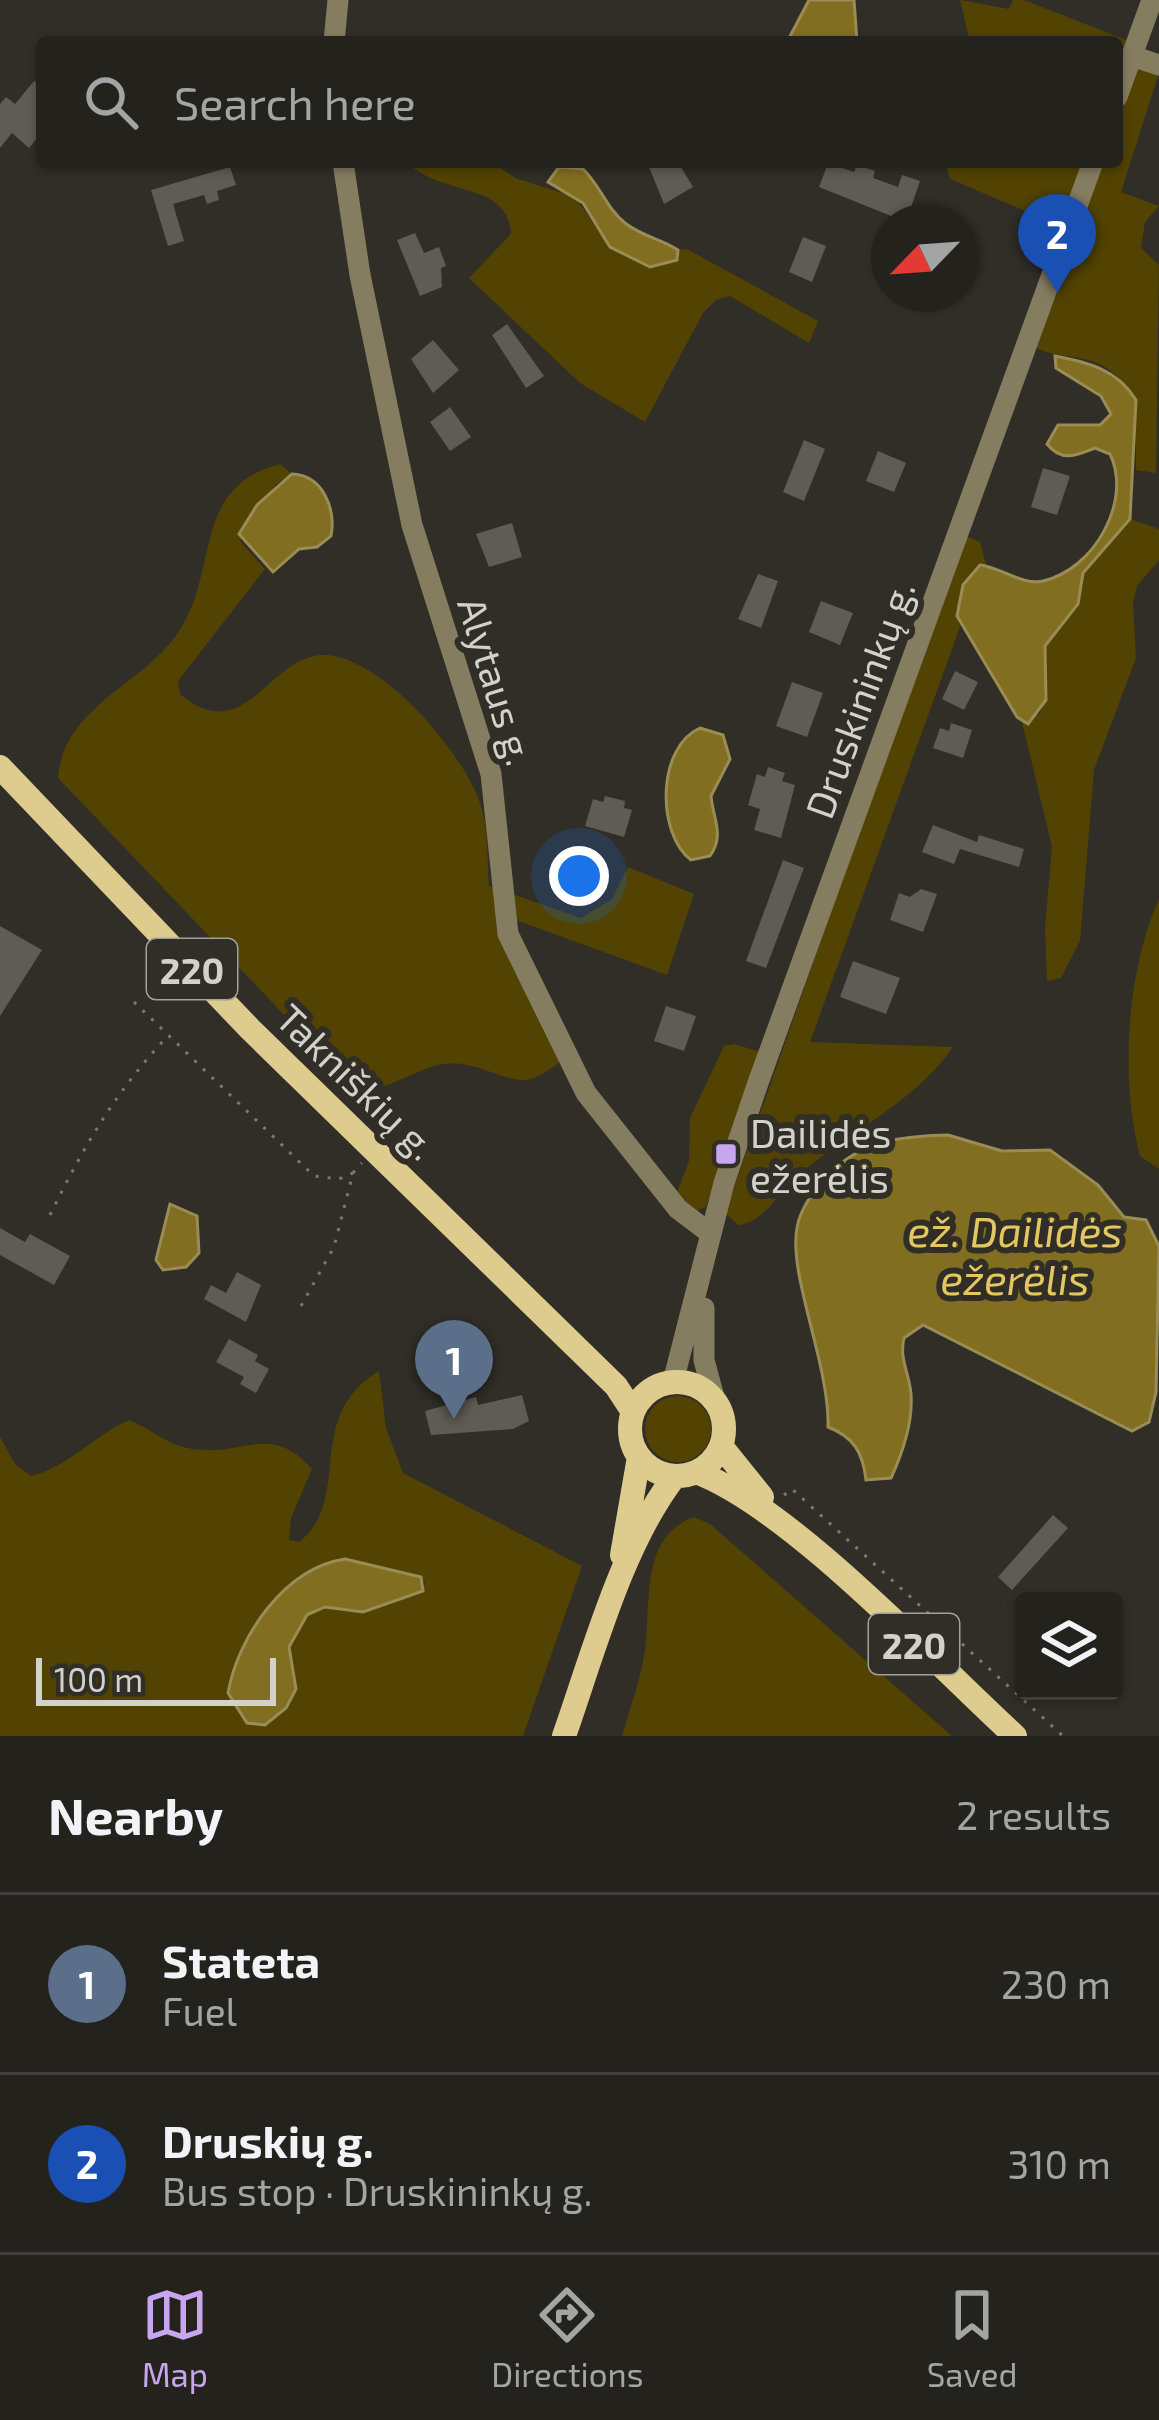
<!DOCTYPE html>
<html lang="en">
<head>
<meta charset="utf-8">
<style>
	body { margin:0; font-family:"Exo 2",sans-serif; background:#2c2a26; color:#f1f3f6 }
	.controls { position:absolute; right:36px; bottom:36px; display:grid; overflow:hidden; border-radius:12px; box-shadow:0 3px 9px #0004 }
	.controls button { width:108px; height:108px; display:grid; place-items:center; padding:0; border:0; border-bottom:3px solid #413f3b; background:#24221d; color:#f1f3f6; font:60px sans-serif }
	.compass { position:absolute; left:871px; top:204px; width:108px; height:108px; border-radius:50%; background:#24221d; box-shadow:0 3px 9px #0004; rotate:245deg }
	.scale { position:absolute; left:36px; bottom:30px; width:240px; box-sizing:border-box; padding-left:12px; border:6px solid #d2d1cc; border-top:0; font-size:33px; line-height:42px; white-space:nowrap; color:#d2d1cc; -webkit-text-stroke:9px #302e27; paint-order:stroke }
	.you { position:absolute; left:579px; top:876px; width:42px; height:42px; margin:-30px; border:9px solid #fff; border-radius:50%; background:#1a73e8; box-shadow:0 0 0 18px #1a73e833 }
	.badge { display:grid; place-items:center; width:78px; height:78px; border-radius:50%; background:#c7a6ef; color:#fff; font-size:39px; font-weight:700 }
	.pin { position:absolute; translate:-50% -99px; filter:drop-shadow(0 3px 6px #0008) }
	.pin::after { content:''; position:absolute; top:63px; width:42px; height:36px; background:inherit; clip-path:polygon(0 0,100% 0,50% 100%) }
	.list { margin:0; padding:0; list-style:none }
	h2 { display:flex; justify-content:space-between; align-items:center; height:156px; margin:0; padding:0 48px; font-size:51px }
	h2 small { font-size:39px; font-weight:400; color:#a3a4a4 }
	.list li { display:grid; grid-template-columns:78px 1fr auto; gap:36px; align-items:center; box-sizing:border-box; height:180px; padding:0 48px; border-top:3px solid #413f3b }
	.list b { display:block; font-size:45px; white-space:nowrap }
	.list p { margin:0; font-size:39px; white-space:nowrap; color:#a3a4a4 }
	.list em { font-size:39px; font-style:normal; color:#a3a4a4 }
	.icon { flex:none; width:66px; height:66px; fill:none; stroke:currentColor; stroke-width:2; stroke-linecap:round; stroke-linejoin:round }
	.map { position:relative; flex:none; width:1159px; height:1736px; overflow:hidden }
	.search { position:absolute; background:#24221d; box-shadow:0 3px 9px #0004; left:36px; right:36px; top:36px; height:132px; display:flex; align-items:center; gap:30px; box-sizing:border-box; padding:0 42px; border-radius:12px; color:#a3a4a4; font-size:45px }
	.sheet { height:516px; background:#24221d }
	nav { display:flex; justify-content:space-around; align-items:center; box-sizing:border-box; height:168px; border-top:3px solid #413f3b; background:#24221d; font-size:33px; color:#a3a4a4 }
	nav a { display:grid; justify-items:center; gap:6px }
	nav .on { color:#c7a6ef }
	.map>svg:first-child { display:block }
	.green { fill:#524302; fill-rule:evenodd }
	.water { fill:#816e20; stroke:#998c54; stroke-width:3 }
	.building { fill:#5e5c54 }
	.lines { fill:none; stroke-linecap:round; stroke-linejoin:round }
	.path { stroke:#7a7973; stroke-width:3; stroke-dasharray:3 9; stroke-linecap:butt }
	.minor { stroke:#857d60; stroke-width:21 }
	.major { stroke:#ddcc8e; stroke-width:24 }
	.poi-dot { fill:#c7a6ef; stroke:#302e27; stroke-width:4.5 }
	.labels { text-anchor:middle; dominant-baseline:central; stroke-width:12; stroke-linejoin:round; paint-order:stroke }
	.shield { fill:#302e27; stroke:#a1a09a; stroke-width:3 }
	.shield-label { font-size:36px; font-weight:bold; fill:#d2d1cc }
	.street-label { font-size:39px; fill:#d2d1cc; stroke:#302e27 }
	.poi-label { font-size:39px; fill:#d2d1cc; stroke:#302e27; text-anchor:start }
	.water-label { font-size:42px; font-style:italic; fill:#e3c760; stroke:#302e27 }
</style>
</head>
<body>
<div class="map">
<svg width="1159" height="1736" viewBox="0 0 1159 1736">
	<rect width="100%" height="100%" fill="#302e27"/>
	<path class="green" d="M960,0L1009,9L1013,0H1024L1129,41L1117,72V42H970Z
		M1136,65L1159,73L1121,192L1159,206L1145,222L1141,248L1159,265L1156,473L1136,470C1136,422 1140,369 1079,358C1062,355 1051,355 1034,347L1101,162H1117V117Z
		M407,162H493L515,178L575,197L610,247L679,255L678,250L687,249L818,321L809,343L730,296L716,300L703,313L645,422L580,383L469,278L511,234C509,181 438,196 407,162Z
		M945,162H1084L1061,226L950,179Z
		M280,464L292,474L275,485L240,541L265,569L178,681L180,694C245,750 269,654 325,655C382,657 463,752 480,803C489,828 487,859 489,886L581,918L612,899L628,867L694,894L667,975L513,919L574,1053C561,1061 548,1072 534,1078C511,1088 476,1058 444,1064C412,1069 388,1093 356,1090L58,778C65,705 139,688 177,634C221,572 189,488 280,464Z
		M1130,519L1159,529V560L1137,586L1133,603L1136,658L1094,770L1080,941L1061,978L1047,981L1045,928L1052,847L1022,722L1040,713L1046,700L1042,653L1078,604L1083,574Z
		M964,535L980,542L986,565H980L957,616L960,627L810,1042L953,1047C912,1106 847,1131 795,1179C777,1195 764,1222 738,1225L725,1213Z
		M1159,899V1169L1140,1156C1120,1079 1126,972 1159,899Z
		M734,1044L761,1052L706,1207L695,1211L675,1197L689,1161L690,1118L724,1046Z
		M379,1371L386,1428L403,1473L582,1566L523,1736H0V1437L15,1464L31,1476C70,1466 93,1436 129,1420C146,1426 163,1441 180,1446C238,1463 267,1418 312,1469L291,1518L289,1540L299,1542C354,1499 302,1417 379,1371ZM298,1576L425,1582L423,1592L363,1612L325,1606L307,1615L289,1647L296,1689L286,1708L265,1725Z
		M645 1429a33 33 0 1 1 66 0a33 33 0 1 1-66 0Z
		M694,1517L710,1524L952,1736H622C629,1711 638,1687 643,1662C654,1614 635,1538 694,1517Z"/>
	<path class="water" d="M809,0H854L857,42H787Z
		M559,167L583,169C600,185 607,209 625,223C641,236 662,239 678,250L677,260L650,267L610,247L583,203L548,182Z
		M1055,356C1087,362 1117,369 1136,400L1130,519L1083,573L1078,604L1045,646L1046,700L1028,724L1017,717L957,616L963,585L980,565C1000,567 1023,586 1043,581C1093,570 1133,502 1110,454L1095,448C1077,455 1062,463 1047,444L1058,425H1100L1111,414L1101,396L1056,368Z
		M292,474C323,475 336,509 331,536L317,547L299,549L273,572L239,534L257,505Z
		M700,728L723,735L730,759L711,796C713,819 725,835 710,856L691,860C656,833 657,747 700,728Z
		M948,1135L1002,1151L1050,1150L1098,1185L1124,1217L1146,1220L1159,1246L1156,1392L1149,1422L1132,1431L923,1325L904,1338C899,1359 909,1372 911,1394C913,1422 903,1452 891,1478L866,1480C863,1453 854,1437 828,1427C830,1366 788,1275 797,1228C800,1208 816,1187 830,1173C863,1140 903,1136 948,1135Z
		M170,1204L197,1216L199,1253L186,1267L163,1270L156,1260Z
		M345,1559L421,1577L423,1591L363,1612L325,1607L307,1615L289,1647L296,1689L286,1708L265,1725L247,1723L228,1693C238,1636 285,1568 345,1559Z"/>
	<path class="building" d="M34,81L42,87V132L29,148L12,133L0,148V104L6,97L15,104Z
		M647,162H678L693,187L664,204Z
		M828,163L854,172L857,165L875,171L873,178L898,187L902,175L920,181L906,222L819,187Z
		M230,167L236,185L217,191L219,200L207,204L204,195L173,204L184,241L168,246L151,190Z
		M415,233L424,253L439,247L446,266L441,268L442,287L420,296L397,240Z
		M803,237L826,246L812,282L789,272Z
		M507,324L544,376L526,388L492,335Z
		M433,340L459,370L433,393L411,359Z
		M450,407L471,437L450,451L430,422Z
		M804,440L825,449L804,501L783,492Z
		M878,451L906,463L894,492L866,481Z
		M1043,468L1070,476L1057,515L1031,507Z
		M512,523L522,557L489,567L476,534Z
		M758,574L778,581L761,628L738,619Z
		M821,601L853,613L840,645L809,632Z
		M955,671L978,682L964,710L942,699Z
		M792,682L823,693L807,737L776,726Z
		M951,723L972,730L963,758L933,748L940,728L949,731Z
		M768,767L785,773L782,781L795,785L781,838L754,830L760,809L748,805L757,774L765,777Z
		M605,796L625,801L624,808L632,810L624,837L585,826L593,799L603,802Z
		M933,825L977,842L979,835L1024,849L1019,867L960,849L954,864L922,852Z
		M783,860L804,868L766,968L746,961Z
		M921,889L937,894L923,932L890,920L899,893L910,897Z
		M0,926L42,950L0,1016Z
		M853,961L900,978L886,1014L840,997Z
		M666,1006L696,1016L684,1051L654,1041Z
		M0,1228L25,1242L30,1234L70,1256L54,1285L0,1255Z
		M237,1272L261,1285L246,1322L204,1299L211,1285L226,1293Z
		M229,1339L258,1355L255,1361L269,1369L256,1393L240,1384L244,1377L216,1362Z
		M522,1395L529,1421L513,1429L431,1435L425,1411L476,1397L478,1405Z
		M1053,1515L1068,1528L1012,1590L998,1577Z"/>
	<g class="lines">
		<path class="path" d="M134,1002L314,1176L339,1179L353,1173
			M50,1215C83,1148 115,1092 167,1037
			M301,1306L334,1247L353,1173L362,1163
			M784,1495L792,1489L1063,1736"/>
		<path class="minor" d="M334,42L338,0
			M1132,56L1159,65
			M1117,97L1152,0
			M343,162L360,275L412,525L491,774L508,934L586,1093L678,1209L711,1234
			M704,1308V1360L715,1401
			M673,1382L724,1183L758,1083L1093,162"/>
		<path class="major" d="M0,767L250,1029L616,1386L633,1412
			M630 1429a47 47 0 1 1 94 0a47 47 0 1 1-94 0Z
			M721,1446L762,1497
			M696,1472C790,1507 936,1664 1015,1736
			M622,1555L639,1457
			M564,1736C593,1654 622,1544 675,1476"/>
	</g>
	<rect class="poi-dot" x="714" y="1142" width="24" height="24" rx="6"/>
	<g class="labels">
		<g class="shield">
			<rect x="147" y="939" width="90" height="60" rx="9"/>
			<rect x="869" y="1614" width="90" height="60" rx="9"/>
		</g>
		<g class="shield-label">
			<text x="192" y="969">220</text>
			<text x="914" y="1644">220</text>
		</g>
		<g class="street-label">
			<text transform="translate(497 681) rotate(73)">Alytaus g.</text>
			<text transform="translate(859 699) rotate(-70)">Druskininkų g.</text>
			<text transform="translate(357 1081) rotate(44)">Takniškių g.</text>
		</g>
		<g class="poi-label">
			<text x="750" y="1132">Dailidės<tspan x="750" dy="45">ežerėlis</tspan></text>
		</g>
		<g class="water-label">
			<text x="1015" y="1230">ež. Dailidės<tspan x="1015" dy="48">ežerėlis</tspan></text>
		</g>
	</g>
</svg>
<div class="controls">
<button><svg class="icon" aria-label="layers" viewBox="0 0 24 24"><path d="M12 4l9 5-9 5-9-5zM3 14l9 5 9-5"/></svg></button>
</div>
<svg class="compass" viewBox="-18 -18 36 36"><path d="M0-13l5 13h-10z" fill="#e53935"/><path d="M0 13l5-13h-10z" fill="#a3a4a4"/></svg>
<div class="scale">100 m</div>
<div class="you"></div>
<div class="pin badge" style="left:454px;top:1419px;background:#5c6f8a">1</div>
<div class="pin badge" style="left:1057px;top:293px;background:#1a4fb4">2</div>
<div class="search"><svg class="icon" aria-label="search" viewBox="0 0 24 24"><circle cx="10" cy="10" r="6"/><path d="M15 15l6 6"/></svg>Search here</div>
</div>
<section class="sheet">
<h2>Nearby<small>2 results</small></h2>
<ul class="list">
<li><span class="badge" style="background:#5c6f8a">1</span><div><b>Stateta</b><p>Fuel</p></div><em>230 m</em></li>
<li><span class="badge" style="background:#1a4fb4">2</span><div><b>Druskių g.</b><p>Bus stop · Druskininkų g.</p></div><em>310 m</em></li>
</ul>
</section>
<nav>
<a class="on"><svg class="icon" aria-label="map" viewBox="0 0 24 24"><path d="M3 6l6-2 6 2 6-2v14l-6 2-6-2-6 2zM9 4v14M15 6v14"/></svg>Map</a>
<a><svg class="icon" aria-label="directions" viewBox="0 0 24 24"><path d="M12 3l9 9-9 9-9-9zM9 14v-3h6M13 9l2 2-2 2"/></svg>Directions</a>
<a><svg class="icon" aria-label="saved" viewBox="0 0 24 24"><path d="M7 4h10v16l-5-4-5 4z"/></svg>Saved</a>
</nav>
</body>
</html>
